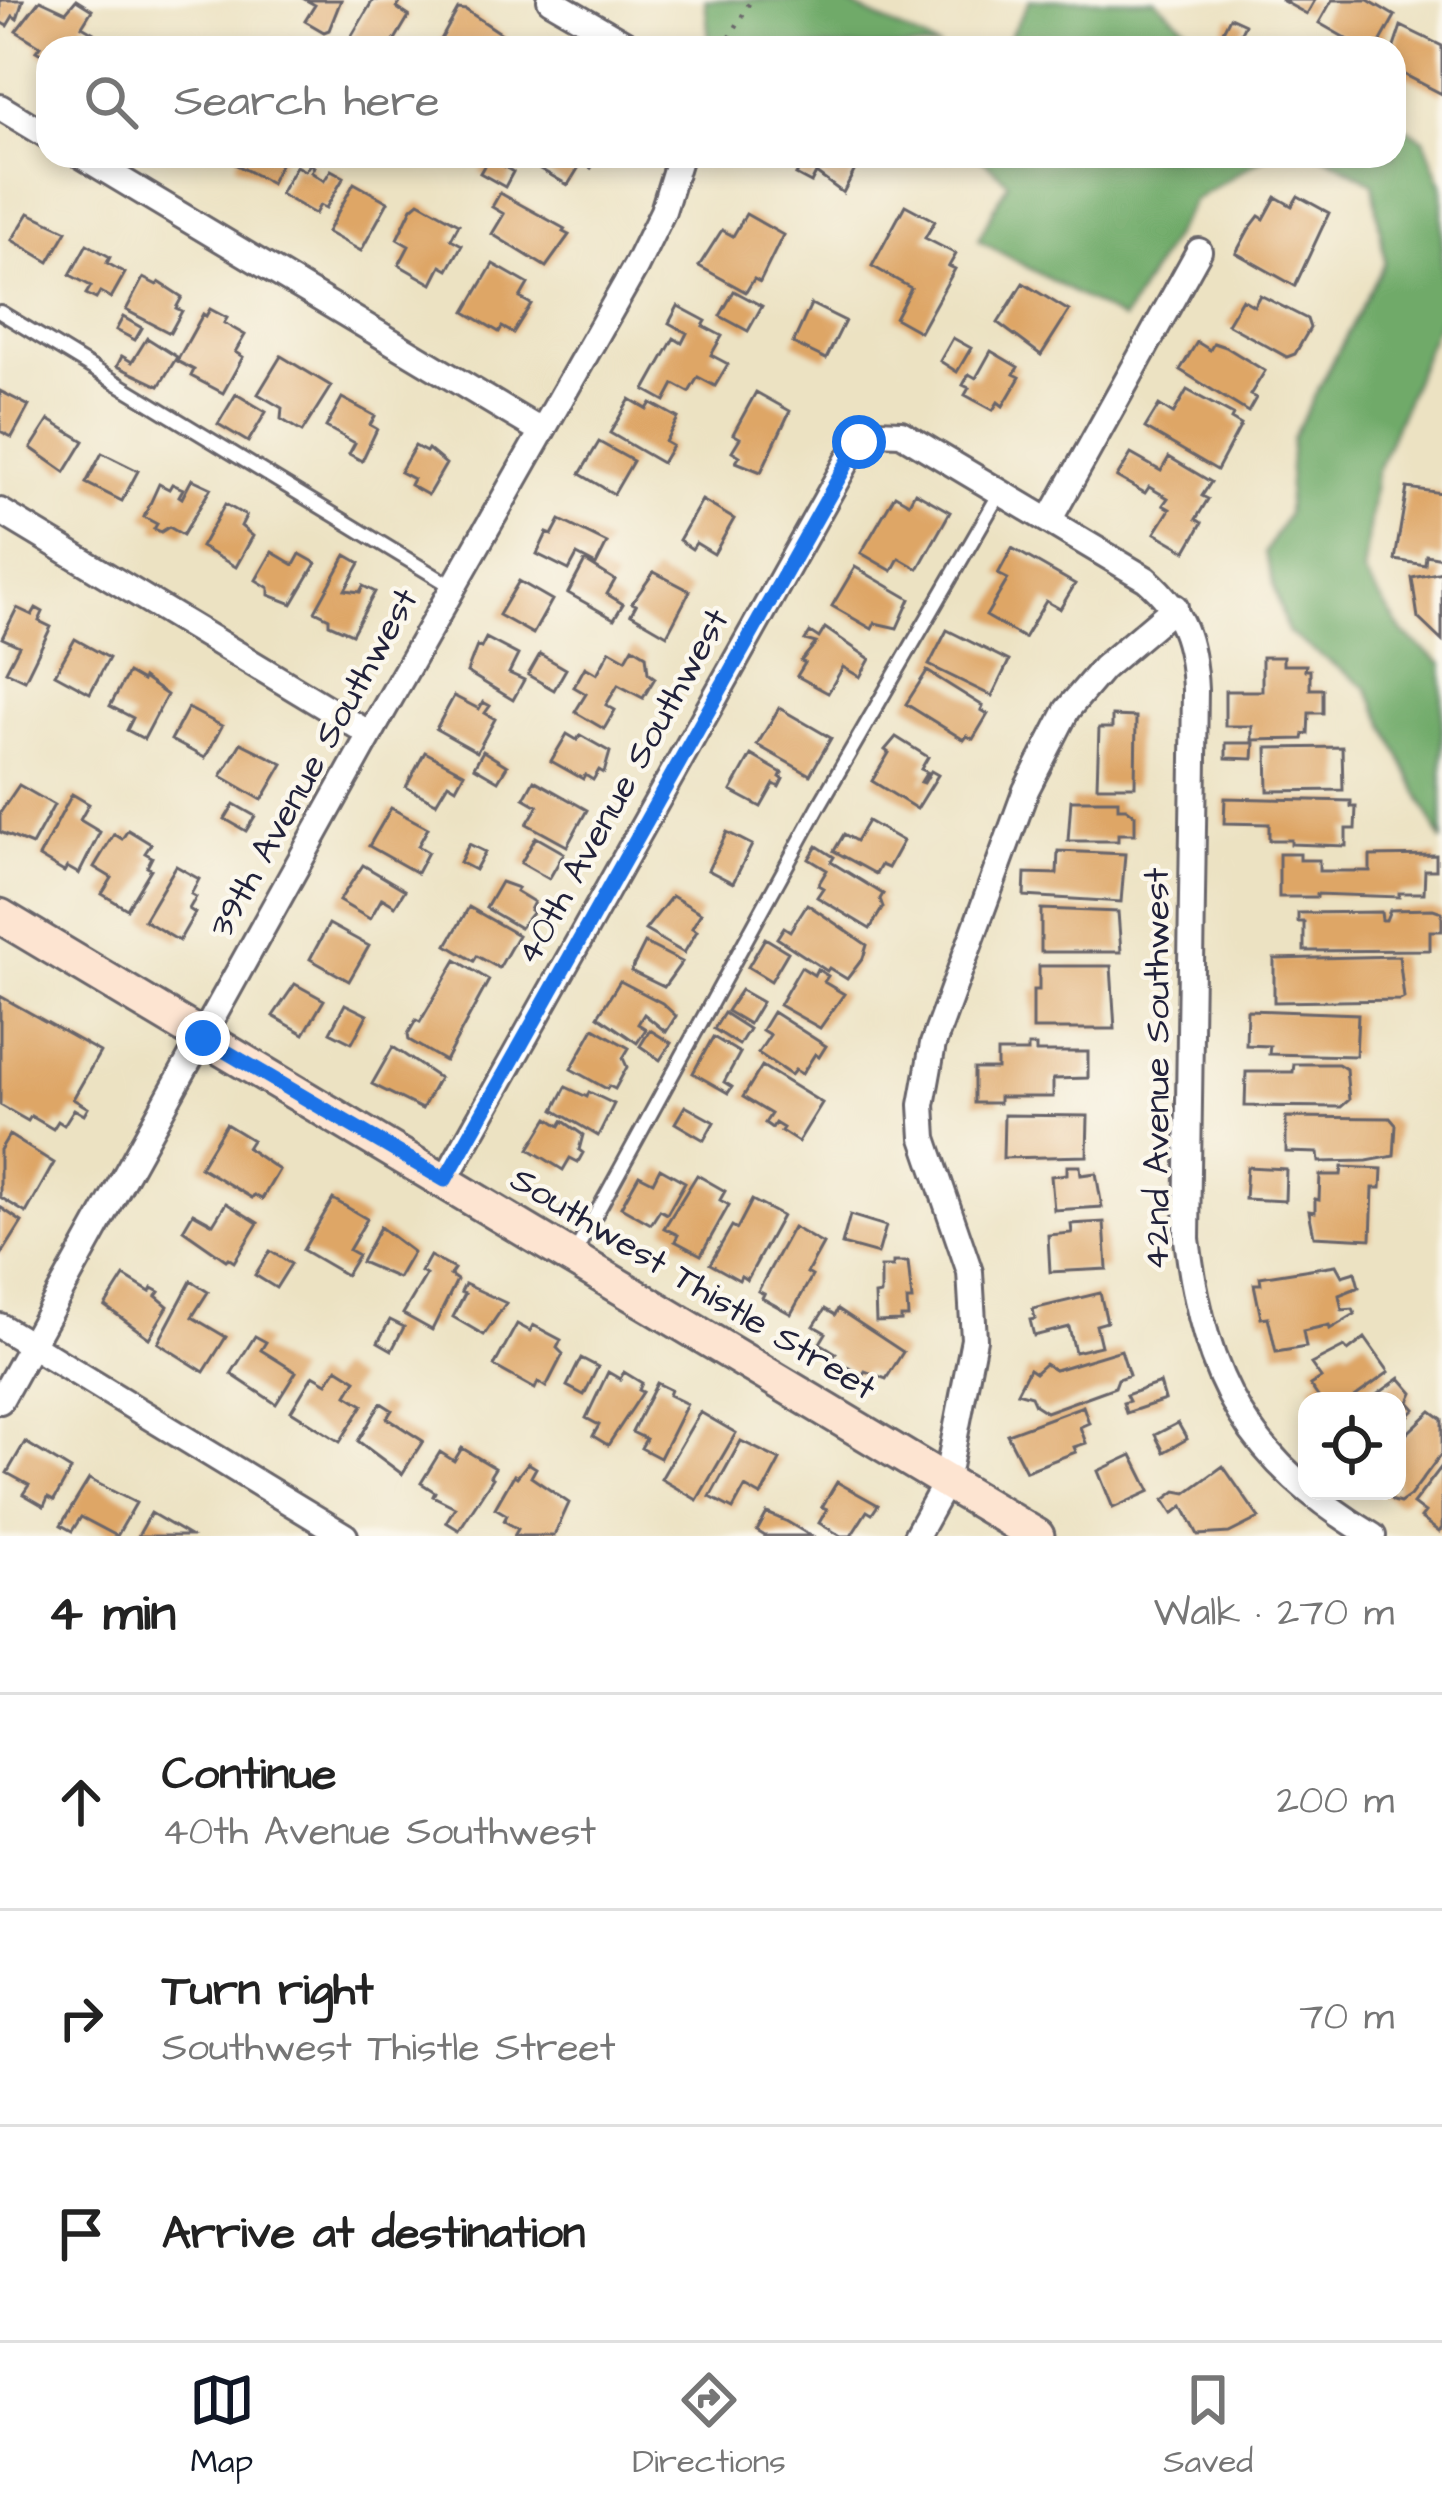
<!DOCTYPE html>
<html lang="en">
<head>
<meta charset="utf-8">
<style>
	body { margin:0; font-family:"Architects Daughter",sans-serif; background:#f2f2f2; color:#222 }
	.controls { position:absolute; right:36px; bottom:36px; display:grid; overflow:hidden; border-radius:24px; box-shadow:0 6px 18px #0003 }
	.controls button { width:108px; height:108px; display:grid; place-items:center; padding:0; border:0; border-bottom:3px solid #e0e0e0; background:#fff; color:#222; font:60px sans-serif }
	.stop { position:absolute; width:36px; height:36px; margin:-27px; border:9px solid #1a73e8; border-radius:50%; background:#fff }
	.stop.end { background:#1a73e8; border-color:#fff; box-shadow:0 3px 12px #0008 }
	.list { margin:0; padding:0; list-style:none }
	h2 { display:flex; justify-content:space-between; align-items:center; height:156px; margin:0; padding:0 48px; font-size:51px }
	h2 small { font-size:39px; font-weight:400; color:#767676 }
	.list li { display:grid; grid-template-columns:78px 1fr auto; gap:36px; align-items:center; box-sizing:border-box; height:216px; padding:0 48px; border-top:3px solid #e0e0e0 }
	.list b { display:block; font-size:45px; white-space:nowrap }
	.list p { margin:0; font-size:39px; white-space:nowrap; color:#767676 }
	.list em { font-size:39px; font-style:normal; color:#767676 }
	.icon { flex:none; width:66px; height:66px; fill:none; stroke:currentColor; stroke-width:2; stroke-linecap:round; stroke-linejoin:round }
	.map { position:relative; flex:none; width:1442px; height:1536px; overflow:hidden }
	.search { position:absolute; background:#fff; box-shadow:0 6px 18px #0003; left:36px; right:36px; top:36px; height:132px; display:flex; align-items:center; gap:30px; box-sizing:border-box; padding:0 42px; border-radius:36px; color:#767676; font-size:45px }
	.sheet { height:804px; background:#fff }
	nav { display:flex; justify-content:space-around; align-items:center; box-sizing:border-box; height:168px; border-top:3px solid #e0e0e0; background:#fff; font-size:33px; color:#767676 }
	nav a { display:grid; justify-items:center; gap:6px }
	nav .on { color:#111827 }
	.map>svg:first-child { display:block }
	.forest { fill:#70aa69; stroke:#496652; stroke-width:3 }
	.building { fill:#dea666 }
	.lines { fill:none; stroke-linecap:round; stroke-linejoin:round }
	.lane-casing { stroke:#69656a; stroke-width:18 }
	.street-casing { stroke:#69656a; stroke-width:30 }
	.secondary-casing { stroke:#69656a; stroke-width:39 }
	.path { stroke:#69656a; stroke-width:4.5; stroke-dasharray:3 9; stroke-linecap:butt }
	.lane { stroke:#fff; stroke-width:12 }
	.street { stroke:#fff; stroke-width:24 }
	.secondary { stroke:#fde4d1; stroke-width:33 }
	.route { stroke:#1a73e8; stroke-width:15 }
	.labels { text-anchor:middle; dominant-baseline:central; stroke-width:9; stroke-linejoin:round; paint-order:stroke }
	.street-label { font-size:36px; fill:#22223b; stroke:#fbf7ec }
</style>
</head>
<body>
<div class="map">
<svg width="1442" height="1536" viewBox="0 0 1442 1536">
	<rect width="100%" height="100%" fill="#fbf7ec"/>
	<filter id="ink" filterUnits="userSpaceOnUse"><feTurbulence type="fractalNoise" baseFrequency=".00833" numOctaves="2"/><feDisplacementMap in="SourceGraphic" scale="24" xChannelSelector="R" yChannelSelector="G"/><feConvolveMatrix kernelMatrix="1 2 1 2 8 2 1 2 1" color-interpolation-filters="sRGB"/></filter>
	<filter id="wash" filterUnits="userSpaceOnUse"><feTurbulence type="fractalNoise" baseFrequency=".004" numOctaves="4" result="noise"/><feDisplacementMap in="SourceGraphic" scale="48" xChannelSelector="R" yChannelSelector="G"/><feGaussianBlur stdDeviation="2.7" result="paint"/><feColorMatrix in="noise" values="0 0 0 0 0 0 0 0 0 0 0 0 0 0 0 0 0 1.4 0 .05"/><feComposite in="paint" operator="in"/></filter>
	<g filter="url(#wash)">
		<rect width="100%" height="100%" fill="#ece2c2"/>
		<path class="forest" d="M705,0H840L940,48H710Z
			M1030,0H1155L1210,48H1003Z
			M1394,121L1424,139L1442,185V313L1376,474L1363,573L1404,634L1442,664V842L1367,688L1287,632L1265,553L1287,514L1292,439L1385,262L1373,183L1325,156H1394Z
			M979,156H1266L1194,200L1123,320L978,240L1008,182Z"/>
		<g id="blocks">
			<path class="building" d="M0,0H23L17,19L13,16L7,26L0,22Z
				M40,0L66,12L76,0L92,10L82,26L99,36L92,48H48V58L36,51L40,46L16,31Z
				M306,0H341L329,30L324,32L305,21L315,5Z
				M373,0H395L400,3L397,8L409,16L390,48H348L347,44Z
				M1281,0H1315L1307,14Z
				M1332,0H1368L1395,16L1377,48H1363L1319,23Z
				M458,9L466,10L505,36L499,48H447L439,43Z
				M1230,17L1245,24L1237,40L1222,33Z
				M1401,26L1442,46V94L1394,69V47Z
				M239,156H284L271,183L235,164Z
				M548,156H598L591,168L582,162L568,185L540,169Z
				M788,156H862L843,193L816,173L811,183L796,175L803,163Z
				M489,157L513,172L505,187L480,173Z
				M310,164L314,167L311,172L324,181L331,170L344,177L326,208L320,205L315,214L280,194L296,166L305,171Z
				M354,183L388,202L361,251L327,232Z
				M500,193L565,229L563,232L569,235L546,267L492,234L504,214L492,207Z
				M1298,196L1329,213L1295,286L1236,253L1249,229L1259,216L1264,219L1276,197L1292,206Z
				M419,202L459,224L451,239L462,245L448,270L441,266L432,284L399,265L409,246L397,239L412,208Z
				M905,205L935,221L925,238L956,254L949,266L955,269L920,332L895,318L911,288L872,266Z
				M29,213L67,231L49,262L12,240Z
				M746,214L783,235L760,282L754,279L746,292L699,266L722,230L733,236Z
				M87,244L110,257L107,263L125,273L111,298L100,292L96,299L86,294L91,286L70,275Z
				M493,264L528,284L520,298L531,304L513,333L502,327L499,332L465,312Z
				M143,278L157,285L159,282L182,297L176,308L182,311L170,333L126,310Z
				M1023,283L1069,311L1041,355L998,323Z
				M734,291L762,306L748,331L720,316Z
				M1260,295L1307,319L1310,328L1295,354L1287,357L1227,324L1242,299L1254,306Z
				M811,304L845,321L826,359L793,343Z
				M678,306L706,321L703,326L722,336L711,355L728,364L715,386L698,377L689,392L674,384L665,401L645,390L674,338L682,343L687,333L669,323Z
				M210,309L227,318L224,323L245,335L235,352L243,357L223,393L191,376L194,370L177,361L203,314L206,316Z
				M123,317L142,328L135,340L116,330Z
				M147,338L177,357L159,386L117,366L122,356L132,362Z
				M953,338L971,348L957,372L940,361Z
				M1197,342L1210,350L1214,343L1226,347L1265,371L1250,395L1256,398L1248,412L1180,370Z
				M991,351L1018,367L1014,374L1020,377L1003,406L998,402L993,410L965,395L969,388L963,385L969,374L976,378Z
				M281,356L331,386L302,432L281,419L282,408L258,394Z
				M1187,390L1233,415L1231,419L1241,425L1217,470L1145,428L1159,405L1173,414Z
				M0,391L29,406L12,437L0,431Z
				M756,392L790,411L761,472L736,462L740,456L732,451L740,438L733,434Z
				M236,394L266,412L248,442L218,424Z
				M342,398L375,416L370,425L377,429L362,461L349,454L355,443L326,427Z
				M630,399L647,409L651,403L678,418L665,442L672,446L662,463L610,433Z
				M49,420L84,441L65,472L31,448Z
				M599,442L633,461L614,494L580,474Z
				M415,446L426,452L428,449L446,464L428,495L410,485L413,479L400,472Z
				M102,453L138,471L122,501L86,483Z
				M1131,454L1161,471L1169,457L1211,482L1202,496L1208,499L1196,519L1202,523L1186,551L1155,533L1170,509L1163,505L1168,498L1149,487L1145,493L1117,477Z
				M192,479L211,488L183,535L169,527L161,532L154,529L157,524L144,517L159,484L169,489L172,484L183,489L179,496L182,498Z
				M1407,488L1442,493V558L1426,555L1425,565L1395,560Z
				M915,492L950,512L918,569L899,558L892,571L861,553L895,495L909,503Z
				M702,500L734,519L714,554L696,543L692,549L679,540Z
				M225,504L246,516L241,526L253,536L236,567L201,547Z
				M560,520L607,543L596,565L577,555L569,570L537,554L547,533L552,535Z
				M1012,548L1075,584L1060,609L1046,601L1024,638L986,616L1008,579L998,574Z
				M272,552L294,565L300,554L316,563L292,604L269,595V588L256,580Z
				M346,555L360,563L345,590L360,592L363,586L375,592L352,634L329,624V618L315,611Z
				M585,561L615,580L607,594L623,604L614,619L568,593Z
				M855,567L910,599L897,628L875,623L872,629L832,606Z
				M654,572L690,591L667,635L631,614L636,605L632,603Z
				M1442,572V641L1418,618L1412,578Z
				M519,581L552,600L533,634L499,615Z
				M17,608L32,615L36,608L43,612L39,621L51,627L25,680L6,671L19,646L2,638Z
				M825,628L870,659L860,677L843,667L828,693L797,676L805,663L801,661L816,643L805,640L810,632L819,638Z
				M947,630L1009,661L992,696L929,665Z
				M486,638L518,655L509,673L524,680L513,700L467,672L477,646L481,648Z
				M75,639L109,658L90,693L55,674Z
				M633,647L646,655L648,673L655,678L643,698L618,685L606,705L615,710L604,729L575,712L586,694L574,687L585,667L597,674L610,650L626,659Z
				M540,654L566,669L554,690L528,675Z
				M1262,657H1283V665H1306L1305,670H1310V689H1323V713H1309L1308,734H1304L1303,739L1252,740V726H1225V691H1262Z
				M927,671L983,706L981,710L988,714L973,739L967,736L964,740L906,704Z
				M128,673L142,681L143,678L167,695L144,739L127,730L133,718L110,706Z
				M454,696L479,709L483,702L490,706L485,713L495,719L477,752L436,729Z
				M188,708L222,726L205,758L171,740Z
				M779,708L831,738L810,775L757,745Z
				M1112,716L1136,717L1135,786H1097L1099,728H1112Z
				M567,734L577,740L580,735L610,752L604,773L599,770L593,780L585,775L583,779L551,761Z
				M896,737L928,757L921,769L927,772L921,782L924,783L931,771L938,775L917,809L872,781L889,753L885,750Z
				M241,743L283,764L262,800L221,776Z
				M1226,743H1254L1253,759L1226,758Z
				M1342,747L1343,790L1268,791L1267,748Z
				M483,751L507,766L498,781L474,767Z
				M425,752L464,773L456,788L448,783L436,803L406,787Z
				M751,755L782,773L780,777L783,779L779,787L774,784L761,807L731,791Z
				M534,780L587,810L567,846L527,824L538,806L524,798Z
				M19,785L54,805L32,845L0,832V813Z
				M72,794L89,804L80,820L100,832L79,874L67,867L64,872L39,857Z
				M1225,798L1351,801V807H1356L1355,829H1346V846L1291,844V840H1269V824L1224,823Z
				M1071,800H1118V808H1126L1135,815V834H1118V841H1068Z
				M234,804L255,816L246,831L225,819Z
				M391,808L428,828L418,846L428,852L417,873L369,846Z
				M868,821L903,841L888,868L881,865L876,874L834,851L844,834L856,841Z
				M128,830L151,844L145,853L152,857L147,867L151,869L127,909L102,894L112,878L94,867L114,834L122,839Z
				M727,832L752,845L733,883L708,870Z
				M536,837L564,853L549,879L521,863Z
				M469,844L485,852L475,870L460,862Z
				M817,846L834,857L831,862L883,894L880,899L883,907L870,929L817,897L823,888L818,885L827,870L809,859Z
				M1058,851L1125,854L1121,902L1024,896L1025,873L1057,874Z
				M1279,854H1300V860H1319V871H1370V856L1436,855V870H1425L1424,893H1399V897L1317,894V897H1279Z
				M363,865L405,890L395,906L382,898L370,919L339,901Z
				M176,866L199,879L191,894L196,897L189,909L195,913L179,941L144,920Z
				M501,882L518,888L516,891L534,902L530,910L533,912L520,928L486,908Z
				M672,896L701,913L692,928L697,931L684,953L645,930Z
				M807,904L867,945L863,958L847,979L829,968L827,971L777,938L784,927L790,931Z
				M469,907L518,935L499,968L477,956L474,961L447,945Z
				M1041,909L1118,912L1121,952H1041Z
				M1433,909L1442,912V931H1430V950L1304,951V922H1298V913L1381,912L1382,920H1386L1390,910Z
				M329,924L369,946L349,981L310,959Z
				M765,938L788,952L771,981L748,967Z
				M645,943L682,962L664,987L631,971Z
				M1399,956L1404,998L1400,1000L1274,1002V959Z
				M456,960L489,980L445,1061L409,1040L408,1034L416,1020L420,1022Z
				M1039,966H1111L1115,1029H1033V990H1039Z
				M801,967L814,975L817,969L828,976L824,982L844,994L820,1028L779,1005Z
				M620,981L662,1003L676,1016L666,1032L644,1014L638,1024L646,1029L637,1043L598,1016Z
				M295,984L324,1000L304,1034L273,1016Z
				M741,990L762,1002L749,1024L727,1011Z
				M0,996L100,1052L73,1099L88,1108L84,1115L74,1109L64,1125L58,1121L53,1129L31,1116L28,1121L0,1105Z
				M345,1004L367,1015L352,1043L330,1032Z
				M1247,1010L1358,1014L1356,1056L1269,1054L1270,1046L1246,1045Z
				M773,1012L826,1046L819,1057L815,1054L802,1074L795,1070L791,1075L758,1053L770,1035L762,1030Z
				M724,1013L749,1029L739,1045L714,1029Z
				M594,1028L629,1048L623,1058L627,1067L615,1089L609,1086L607,1089L571,1069Z
				M650,1030L671,1043L660,1060L640,1046Z
				M713,1037L740,1053L724,1082L732,1087L728,1093L693,1073Z
				M1028,1046H1036V1052H1088V1078L1053,1079V1097H999V1103H974V1069H997V1052H1028Z
				M393,1047L439,1078L422,1109L372,1084Z
				M1294,1064H1338L1346,1069L1349,1100L1341,1107L1245,1106L1246,1072H1293Z
				M762,1066L822,1103L798,1142L781,1131L783,1128L775,1123L772,1128L765,1123L771,1114L743,1097Z
				M566,1087L587,1097L589,1092L614,1104L598,1136L554,1110Z
				M685,1106L714,1122L704,1140L675,1123Z
				M1004,1115L1088,1116L1087,1156L1003,1158Z
				M1286,1117L1390,1118L1396,1125L1394,1156L1367,1161L1319,1162L1318,1153L1286,1152Z
				M548,1118L560,1126L563,1121L583,1135L579,1150L583,1153L578,1162L570,1158L563,1170L529,1149Z
				M226,1124L252,1140L247,1148L279,1170L262,1199L254,1195L252,1198L200,1167Z
				M9,1135L54,1163L26,1213L0,1197V1150Z
				M1067,1166H1080L1081,1175L1096,1173L1102,1207L1054,1210L1051,1176L1067,1174Z
				M1247,1167L1286,1169L1285,1201L1245,1199Z
				M1342,1167L1382,1169L1381,1188H1373L1371,1239L1314,1236L1309,1211L1315,1212V1199L1319,1200L1320,1175H1341Z
				M660,1168L685,1182L667,1214L660,1210L651,1224L621,1207L639,1175L653,1182Z
				M697,1175L725,1191L720,1200L729,1205L701,1255L675,1241L678,1235L664,1228Z
				M333,1199L367,1219L349,1250L358,1255L346,1275L303,1250Z
				M752,1200L782,1216L747,1280L741,1276L739,1280L710,1264L732,1226L737,1229Z
				M226,1203L258,1223L234,1262L228,1258L226,1260L183,1230L193,1213L213,1224Z
				M0,1207L22,1222L0,1257Z
				M850,1215L886,1226L878,1254L842,1244Z
				M1104,1222L1107,1269L1050,1272L1048,1235L1072,1233L1071,1224Z
				M380,1227L413,1252L398,1278L361,1262Z
				M793,1227L823,1244L807,1273L812,1276L791,1314L762,1298L764,1294L758,1291Z
				M270,1251L291,1264L276,1288L255,1275Z
				M430,1256L454,1269L450,1275L457,1280L432,1330L403,1314L426,1275L421,1272Z
				M893,1262H908L912,1300H907L908,1317H901V1321L876,1322L875,1295L881,1294V1267H893Z
				M1336,1265L1342,1276L1355,1272L1359,1287L1339,1295L1342,1310L1353,1309L1355,1314L1330,1329L1329,1325L1303,1331L1306,1347L1276,1352L1268,1317L1261,1318L1254,1284H1261L1260,1277Z
				M124,1276L150,1292L152,1288L159,1292L156,1296L168,1306L149,1338L105,1306Z
				M191,1281L208,1292L192,1317L226,1337L204,1372L158,1343Z
				M465,1284L506,1303L484,1335L453,1317L465,1294L461,1292Z
				M1100,1293L1107,1322L1096,1325L1101,1346L1075,1352L1069,1327L1034,1336L1030,1320L1035,1319L1033,1309Z
				M825,1309L835,1315L838,1309L903,1352L886,1379L865,1371L862,1376L833,1358L836,1353L820,1343L826,1333L814,1326Z
				M390,1320L404,1327L392,1350L378,1342Z
				M517,1324L530,1331L533,1325L561,1340L557,1348L563,1354L546,1387L538,1382L535,1389L494,1366Z
				M255,1336L266,1342L261,1350L296,1372L276,1404L231,1374Z
				M1365,1338L1389,1372L1349,1401H1321L1310,1385L1321,1378L1311,1364L1344,1347L1348,1351Z
				M1121,1350L1129,1375L1118,1379L1115,1387L1046,1412L1035,1405L1031,1396L1017,1392L1029,1369L1035,1373L1045,1364L1055,1370Z
				M581,1358L598,1367L584,1395L567,1386Z
				M337,1368L356,1380L347,1395L363,1405L340,1442L291,1411L313,1375L327,1383Z
				M608,1372L620,1379L624,1372L642,1383L639,1390L643,1392L608,1445L593,1436L599,1425L586,1418Z
				M1400,1378L1413,1393L1409,1402L1415,1409L1397,1427V1401H1368Z
				M657,1383L671,1390L669,1395L687,1404L660,1458L641,1448L646,1439L632,1432Z
				M1160,1383L1165,1400L1126,1413L1123,1403L1129,1401L1126,1395Z
				M381,1403L392,1410L387,1418L423,1441L402,1474L358,1441Z
				M1083,1406L1089,1423L1080,1427L1086,1443L1074,1447L1076,1452L1026,1471L1007,1434Z
				M1431,1411L1442,1419V1453L1410,1496L1400,1503L1393,1501L1381,1491H1397V1443Z
				M700,1412L736,1433L697,1500L661,1479Z
				M1178,1423L1187,1439L1164,1452L1155,1435Z
				M741,1441L780,1460L761,1496L745,1487L733,1509L710,1497Z
				M25,1442L71,1470L54,1500L48,1497L44,1506L23,1494L29,1485L7,1473Z
				M462,1448L495,1468L490,1476L493,1478L459,1530L446,1522L455,1507L433,1496L435,1492L421,1483L440,1452L454,1461Z
				M1132,1455L1150,1491L1113,1508L1098,1471Z
				M528,1463L536,1468L531,1477L569,1503L554,1536H514L518,1529L504,1521L507,1515L495,1508L514,1475L517,1477Z
				M1223,1466L1259,1518L1229,1533L1198,1535L1183,1506L1173,1514L1164,1500L1176,1491L1186,1493Z
				M1442,1466V1528L1439,1532L1421,1518L1425,1513L1413,1504Z
				M89,1479L136,1503L117,1536L81,1517L72,1531L61,1525Z
				M837,1482L878,1505L872,1514L867,1511L851,1536H841L819,1523L827,1509L822,1507Z
				M151,1513L190,1536H138Z
				M767,1513L786,1521L811,1536H765L757,1531Z"/>
		</g>
	</g>
	<g filter="url(#ink)">
		<use href="#blocks" fill-opacity="0" stroke="#69656a" stroke-width="3"/>
		<g class="lines">
			<g class="lane-casing">
				<path id="lane" d="M0,312L453,587
					M573,1256L819,806L1001,491"/>
			</g>
			<g class="street-casing">
				<path id="street" d="M550,0L633,48
					M0,107L48,136
					M82,156L541,431
					M0,511L370,734
					M1050,519L1199,251
					M445,1180L858,442L875,432L901,433L1146,579C1183,611 1193,642 1195,690L1187,1239C1205,1382 1248,1461 1373,1536
					M0,1326L345,1536
					M0,1401L383,711L636,266L663,211L680,156
					M916,1536L946,1482L974,1339L970,1272L924,1138L922,1105L933,1044L1026,790L1067,710L1103,668L1175,607"/>
			</g>
			<g class="secondary-casing">
				<path id="secondary" d="M0,916L1037,1536"/>
			</g>
			<path class="path" d="M724,48L751,0"/>
			<use href="#lane" class="lane"/>
			<use href="#street" class="street"/>
			<use href="#secondary" class="secondary"/>
		</g>
	</g>
	<g class="lines" filter="url(#ink)">
		<path class="route" d="M203,1038L445,1180L859,442"/>
	</g>
	<g class="labels">
		<g class="street-label">
			<text transform="translate(314 763) rotate(-61)">39th Avenue Southwest</text>
			<text transform="translate(623 787) rotate(-61)">40th Avenue Southwest</text>
			<text transform="translate(1157 1069) rotate(-90)">42nd Avenue Southwest</text>
			<text transform="translate(693 1284) rotate(31)">Southwest Thistle Street</text>
		</g>
	</g>
</svg>
<div class="controls">
<button><svg class="icon" aria-label="locate" viewBox="0 0 24 24"><circle cx="12" cy="12" r="6"/><path d="M12 2v4M12 18v4M2 12h4M18 12h4"/></svg></button>
</div>
<div class="stop" style="left:859px;top:442px"></div>
<div class="stop end" style="left:203px;top:1038px"></div>
<div class="search"><svg class="icon" aria-label="search" viewBox="0 0 24 24"><circle cx="10" cy="10" r="6"/><path d="M15 15l6 6"/></svg>Search here</div>
</div>
<section class="sheet">
<h2>4 min<small>Walk · 270 m</small></h2>
<ul class="list">
<li><svg class="icon" aria-label="ahead" viewBox="0 0 24 24"><path d="M12 20V5M6 11l6-6 6 6"/></svg><div><b>Continue</b><p>40th Avenue Southwest</p></div><em>200 m</em></li>
<li><svg class="icon" aria-label="right" viewBox="0 0 24 24"><path d="M7 20v-9h11M14 6l5 5-5 5"/></svg><div><b>Turn right</b><p>Southwest Thistle Street</p></div><em>70 m</em></li>
<li><svg class="icon" aria-label="arrive" viewBox="0 0 24 24"><path d="M6 21V4h12l-3 4 3 4H6"/></svg><div><b>Arrive at destination</b></div></li>
</ul>
</section>
<nav>
<a class="on"><svg class="icon" aria-label="map" viewBox="0 0 24 24"><path d="M3 6l6-2 6 2 6-2v14l-6 2-6-2-6 2zM9 4v14M15 6v14"/></svg>Map</a>
<a><svg class="icon" aria-label="directions" viewBox="0 0 24 24"><path d="M12 3l9 9-9 9-9-9zM9 14v-3h6M13 9l2 2-2 2"/></svg>Directions</a>
<a><svg class="icon" aria-label="saved" viewBox="0 0 24 24"><path d="M7 4h10v16l-5-4-5 4z"/></svg>Saved</a>
</nav>
</body>
</html>
